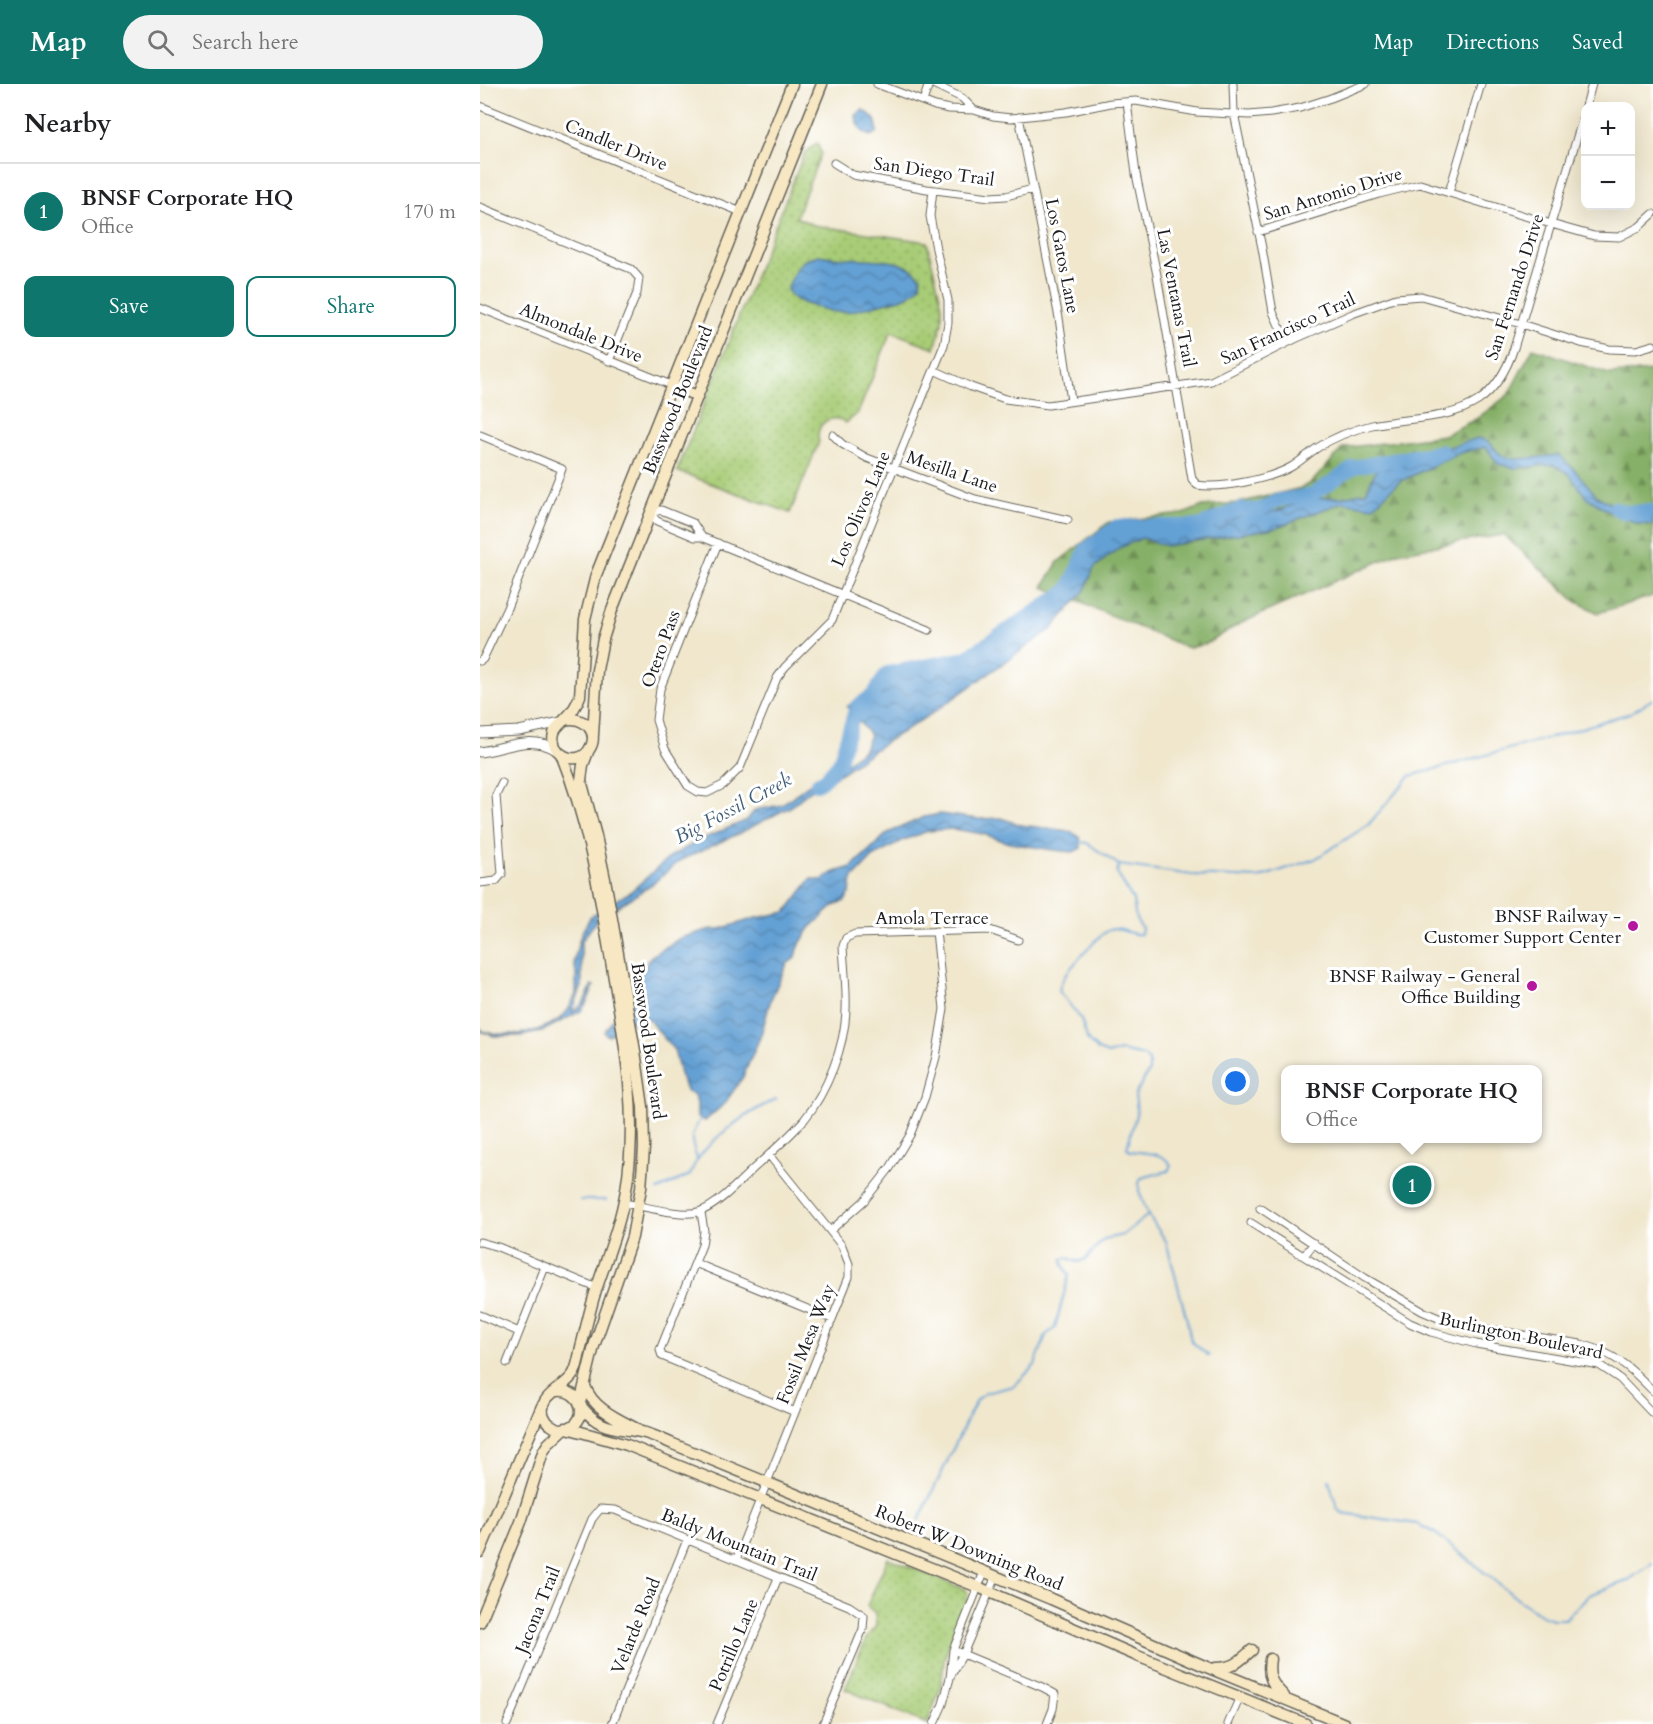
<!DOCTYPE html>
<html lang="en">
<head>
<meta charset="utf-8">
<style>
	body { margin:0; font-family:Cardo,serif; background:#f2f2f2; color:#202124 }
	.controls { position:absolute; right:18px; top:18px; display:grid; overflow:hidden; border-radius:12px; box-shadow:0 6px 24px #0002 }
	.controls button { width:54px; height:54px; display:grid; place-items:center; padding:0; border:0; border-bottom:2px solid #e0e0e0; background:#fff; color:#202124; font:30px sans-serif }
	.you { position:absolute; left:756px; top:998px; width:21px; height:21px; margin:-15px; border:4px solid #fff; border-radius:50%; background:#1a73e8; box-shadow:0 0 0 9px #1a73e833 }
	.badge { display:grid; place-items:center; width:39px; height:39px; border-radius:50%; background:#0f766e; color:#fff; font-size:20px; font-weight:700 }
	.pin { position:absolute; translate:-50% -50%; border:3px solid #fff; box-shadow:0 2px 6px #0006 }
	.popup { position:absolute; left:801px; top:981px; width:261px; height:78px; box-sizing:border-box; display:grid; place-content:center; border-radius:12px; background:#fff; filter:drop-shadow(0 2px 4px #0005); font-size:20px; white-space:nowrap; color:#757577 }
	.popup b { font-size:22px; color:#202124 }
	.popup::after { content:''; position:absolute; left:50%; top:100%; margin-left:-12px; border:12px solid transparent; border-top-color:#fff }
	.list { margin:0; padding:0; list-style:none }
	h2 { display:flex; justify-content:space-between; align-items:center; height:78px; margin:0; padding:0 24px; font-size:26px }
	h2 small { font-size:20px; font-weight:400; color:#757577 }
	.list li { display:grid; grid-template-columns:39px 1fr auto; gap:18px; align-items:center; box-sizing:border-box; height:96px; padding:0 24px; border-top:2px solid #e0e0e0 }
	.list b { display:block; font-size:22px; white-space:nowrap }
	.list p { margin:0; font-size:20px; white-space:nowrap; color:#757577 }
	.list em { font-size:20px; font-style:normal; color:#757577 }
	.actions { display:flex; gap:12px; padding:18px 24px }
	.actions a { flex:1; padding:14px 0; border:2px solid #0f766e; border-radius:12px; text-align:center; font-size:21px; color:#0f766e }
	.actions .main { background:#0f766e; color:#fff }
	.icon { flex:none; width:33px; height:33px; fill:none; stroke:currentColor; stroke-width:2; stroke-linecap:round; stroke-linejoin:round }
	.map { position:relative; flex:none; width:1173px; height:1640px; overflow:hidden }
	header { display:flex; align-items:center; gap:36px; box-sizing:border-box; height:84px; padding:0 30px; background:#0f766e; color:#fff }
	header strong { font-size:28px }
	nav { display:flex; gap:33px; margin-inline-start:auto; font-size:21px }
	.search { width:420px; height:54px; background:#f2f2f2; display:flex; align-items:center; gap:15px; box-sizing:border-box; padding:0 21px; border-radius:33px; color:#757577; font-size:22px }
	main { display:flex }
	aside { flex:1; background:#fff }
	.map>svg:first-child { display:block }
	.forest { fill:url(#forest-firs); stroke:#516642; stroke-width:1.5 }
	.park { fill:url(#park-dots); stroke:#627449; stroke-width:1.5 }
	.water { fill:url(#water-waves); stroke:#405e78; stroke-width:1.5 }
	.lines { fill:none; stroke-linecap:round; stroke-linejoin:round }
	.stream { stroke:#63a0d4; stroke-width:2 }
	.river { stroke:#63a0d4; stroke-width:14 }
	.minor-casing { stroke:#66635a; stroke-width:9 }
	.tertiary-casing { stroke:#66635a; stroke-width:11 }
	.secondary-casing { stroke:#66635a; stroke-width:13 }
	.minor { stroke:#fff; stroke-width:7 }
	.tertiary { stroke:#fff; stroke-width:9 }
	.secondary { stroke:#f7e8c3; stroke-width:10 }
	.poi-dot { fill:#b5179e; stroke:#fff; stroke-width:2 }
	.labels { text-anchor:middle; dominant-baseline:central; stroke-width:6; stroke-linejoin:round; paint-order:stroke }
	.street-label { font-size:18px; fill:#1c1c1c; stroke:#fff }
	.poi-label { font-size:18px; fill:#1c1c1c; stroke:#fff; text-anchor:end }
	.water-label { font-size:20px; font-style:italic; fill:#405e78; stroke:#fff }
</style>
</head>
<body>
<header>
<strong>Map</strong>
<div class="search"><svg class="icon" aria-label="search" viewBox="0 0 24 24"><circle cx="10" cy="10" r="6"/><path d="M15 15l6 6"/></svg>Search here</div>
<nav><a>Map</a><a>Directions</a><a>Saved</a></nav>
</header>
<main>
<aside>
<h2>Nearby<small></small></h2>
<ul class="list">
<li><span class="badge">1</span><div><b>BNSF Corporate HQ</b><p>Office</p></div><em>170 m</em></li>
</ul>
<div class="actions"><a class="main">Save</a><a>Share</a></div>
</aside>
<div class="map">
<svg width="1173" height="1640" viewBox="0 0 1173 1640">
	<defs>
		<pattern id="forest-firs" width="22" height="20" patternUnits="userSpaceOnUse" patternTransform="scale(1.5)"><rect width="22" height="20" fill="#86b067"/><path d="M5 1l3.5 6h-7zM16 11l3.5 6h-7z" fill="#6d8e54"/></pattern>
		<pattern id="park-dots" width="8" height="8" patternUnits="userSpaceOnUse" patternTransform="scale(1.5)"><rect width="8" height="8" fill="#a8cc76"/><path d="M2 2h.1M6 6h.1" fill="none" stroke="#90af66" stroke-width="1.8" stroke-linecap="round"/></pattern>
		<pattern id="water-waves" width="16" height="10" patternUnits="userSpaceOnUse" patternTransform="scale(1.5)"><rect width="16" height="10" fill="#63a0d4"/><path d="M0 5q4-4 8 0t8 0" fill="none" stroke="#5182ab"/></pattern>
	</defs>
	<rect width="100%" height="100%" fill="#fff"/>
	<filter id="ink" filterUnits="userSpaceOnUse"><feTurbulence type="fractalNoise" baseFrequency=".0167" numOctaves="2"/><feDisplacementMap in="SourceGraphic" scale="12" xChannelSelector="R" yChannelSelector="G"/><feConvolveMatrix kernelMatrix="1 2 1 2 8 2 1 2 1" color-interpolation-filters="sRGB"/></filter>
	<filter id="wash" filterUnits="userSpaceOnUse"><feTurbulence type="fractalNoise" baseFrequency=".008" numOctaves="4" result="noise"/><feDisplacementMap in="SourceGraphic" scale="24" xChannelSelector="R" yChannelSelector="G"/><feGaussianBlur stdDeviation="1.35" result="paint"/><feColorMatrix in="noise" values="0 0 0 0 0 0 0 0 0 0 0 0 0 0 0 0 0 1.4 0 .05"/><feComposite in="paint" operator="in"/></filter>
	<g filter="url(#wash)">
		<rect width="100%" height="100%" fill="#f0e7cd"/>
		<path class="forest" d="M1053,264L1129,290L1173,287V512L1118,529L1095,517L1024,451L978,458L918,469L761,539L726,560L708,564L563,503L578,478L629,438L703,430L723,422L758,419L821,404L832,398L863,364L964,351L996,335L1028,311Z"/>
		<path class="park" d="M337,59L341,69L316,133L333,141L447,158L462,221V239L455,264L411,248L378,329L366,339C351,328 334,340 339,358L310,429L197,387L324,70Z
			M408,1474L484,1505L488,1509L487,1517L468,1563L464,1576L461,1603L447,1640L365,1605L387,1553L396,1542L395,1529L387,1522Z"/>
		<path class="water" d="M383,26C394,32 398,37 397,49L390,52C381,48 377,42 376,31Z
			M339,171C365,177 409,171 430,184C434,186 438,190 441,193L440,202L431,210L421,215L368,228H354L325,220L313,214L307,206C314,187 318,175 339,171Z
			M998,354C1015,358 1010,362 1021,371C1031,379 1065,372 1079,371L1094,385L1117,412L1134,422L1164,432L1173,431V441L1158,440L1125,425L1106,413L1089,390L1074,381L1034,384L1018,380L1006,363L980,369L919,398L893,423L863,418L795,444L686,462L662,454L639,464L614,484L605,506L572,545L454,628L406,658L361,689L331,706L310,723L260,749L201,776L170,802L116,837L101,858L102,902L92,928C103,923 107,912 112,901L114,902L106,920L101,927L61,948L40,952H14L0,947V944L3,947L14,950H39L58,946L75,938L83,932L88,926L96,910V890L94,877L98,860L103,846L111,832L150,808L191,772L220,756L267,736L275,726L301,721L328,701L366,679L384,665L390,651L367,623L375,617H385L401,612L407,594L419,593L435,586L493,569L553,537L595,505L606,475L637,445L650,443L718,445L746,438L768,429L797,427L829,415L862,413L886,408L896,386Z
			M460,730L499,735L521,734L541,741L589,747L600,753L601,764L593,768L573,766L529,759L503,750L473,745L448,747L424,756L393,773L372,795L370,809L365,817L354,822L330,844L321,858L314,875L307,880L291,915L281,951L263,993L245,1019L225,1037L217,1032V1019L213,1010L206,1007L200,990L194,966L168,935L160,933L128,952L124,948L151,908L170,873L200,854L231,845L237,846L276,834L306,828L331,795L343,796L352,789L371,783L408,749L444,733Z"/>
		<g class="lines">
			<path class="stream" d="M599,758L607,759L639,781L713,791L778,794L835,775L888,741L930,692L1076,652L1150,629L1173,615
				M639,781L637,789L653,816L656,835L662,844L661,850C650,852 641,842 629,846C623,847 588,886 584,894C581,898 580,902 579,907L601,935L608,957L618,966L628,970L641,967L664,972L669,977V987L655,1011L657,1027L647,1064L650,1067C665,1069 683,1068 691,1081L688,1087L661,1094L659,1099V1107L668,1131L686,1157L707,1236L711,1257L729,1272
				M217,1075C210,1053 209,1054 221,1034
				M178,1106L210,1091C220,1059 267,1029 296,1015
				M100,1116H126
				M849,1396L857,1424L862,1429L937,1440L955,1449L1040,1517L1064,1532L1073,1535H1085L1109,1511L1147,1497L1173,1479
				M439,1436L496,1317L505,1309L534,1302L555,1281L566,1251L575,1244L589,1191L583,1181L582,1175L588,1174L598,1178L606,1175L624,1155L643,1151L668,1131"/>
			<path class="river" d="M1135,424L1142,428L1173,427
				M337,700L346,694L359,679L376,623L393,611L407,589L485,574L588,506L606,465L637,442H719L760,425L778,426L799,416L832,411L874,383L962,367"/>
		</g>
	</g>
	<g filter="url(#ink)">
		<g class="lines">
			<g class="minor-casing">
				<path id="minor" d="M397,0L455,22L469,25L494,26L513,32L531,34L586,28L631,19L656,17L717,28L769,31L791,29L820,24L851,14L886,0
					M453,0L482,14L494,26
					M753,0L754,29L782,164L793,228L807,259
					M443,17L449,0
					M647,18L656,90L677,191L712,395L717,401C742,405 789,395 811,383C820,378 828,370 837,364C854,353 872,346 892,341C927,333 967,337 998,317C1017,304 1027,285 1034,264L1106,23
					M0,22L261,128
					M1106,22L1112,0
					M539,33L579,234L591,317
					M354,79L373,91L447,105L510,113L526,112L553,105
					M969,108L1001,0
					M0,123L151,185L159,194L157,209L129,277
					M778,148L899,110L940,100L1071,140L1114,152L1139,153L1159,143L1173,130
					M0,224L191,301
					M454,286L491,303L525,315L568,321L731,297L815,255L872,230L916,214L941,212L1041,240L1101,259L1129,265L1156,266L1173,261
					M0,351L82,385L27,524L3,575L0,577
					M353,351L362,360L387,374L495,415L588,436
					M181,426L213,439L222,453H215L177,437L170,429Z
					M222,453L449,546
					M238,459L180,605L176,636L185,665L208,702L218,708L227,709L243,701L260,684L297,594L305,583L352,536L464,261L468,239V216L456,165L450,132L453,106
					M0,799L16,797L22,790L16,711L22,699
					M144,1119C163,1122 204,1134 221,1127C238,1121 260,1097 274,1084C291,1069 309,1053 324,1036C347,1008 365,962 366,926C367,905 364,883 363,862L366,854L375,850L510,846L538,856
					M780,1124L885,1194L942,1227L963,1236L987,1242L1101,1260C1134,1269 1150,1283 1173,1307
					M221,1128L224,1147L222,1161L180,1266L182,1272L315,1328
					M771,1139L930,1239L951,1248L996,1260L1119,1281L1140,1295L1173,1330
					M350,1147L384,1117L410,1084L430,1051L445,1013L456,973L464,925L456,847
					M0,1158L18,1163L117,1204
					M824,1172L834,1159
					M215,1179L352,1235
					M0,1231L39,1248
					M27,1279L65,1183
					M256,1476L369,1193V1180L362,1162L289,1071
					M473,1566L562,1603L575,1610L573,1625L567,1640
					M471,1591L483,1570L516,1492
					M27,1640L112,1435L120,1425L135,1426L369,1522L384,1532L383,1545L343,1640
					M132,1640L207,1456
					M237,1640L298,1494
					M454,1640L463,1620L470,1594L473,1566L504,1488
					M748,1640L760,1613"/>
			</g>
			<g class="tertiary-casing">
				<path id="tertiary" d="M0,649L39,647L81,638
					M0,668C28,664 51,650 76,666"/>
			</g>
			<g class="secondary-casing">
				<path id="secondary" d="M191,301L217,312
					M85,636C103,631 121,648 109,666C97,684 68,670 74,649C76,642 81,640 85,635C92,629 97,620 100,612L105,535L116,491L312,0
					M113,651L117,586L123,555L132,526L342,0
					M105,1302C112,1324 138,1335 157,1345
					M76,1307C101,1303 111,1336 88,1344C82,1346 76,1345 71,1341C67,1339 65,1335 63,1330C59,1310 86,1304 94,1289C98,1281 99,1272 101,1263C106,1244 110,1225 116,1206C127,1173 140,1141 146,1106C159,1028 144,954 131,877C119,806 108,737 81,670
					M100,1319L114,1262L152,1153L161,1104L164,1064L163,1023L155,967L125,795L116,752L101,696L103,681L108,668
					M101,1322C120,1346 133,1343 161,1348C172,1350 183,1356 193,1360L571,1515L729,1584L865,1640
					M87,1344L147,1361L498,1503L655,1571L826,1640
					M0,1468L62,1322
					M0,1538L41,1438L63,1368L68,1360L85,1344
					M790,1575C787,1593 792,1600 804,1612
					M735,1584C754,1584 758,1578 772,1566"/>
			</g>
			<use href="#minor" class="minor"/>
			<use href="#tertiary" class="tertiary"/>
			<use href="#secondary" class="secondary"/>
		</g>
	</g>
	<g class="poi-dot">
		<circle cx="1153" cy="842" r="6"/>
		<circle cx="1052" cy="902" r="6"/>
	</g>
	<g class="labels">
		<g class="street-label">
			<text transform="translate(136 61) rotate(22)">Candler Drive</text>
			<text transform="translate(454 88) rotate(8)">San Diego Trail</text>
			<text transform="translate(853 110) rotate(-17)">San Antonio Drive</text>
			<text transform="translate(582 172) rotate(79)">Los Gatos Lane</text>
			<text transform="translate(1035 203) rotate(-72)">San Fernando Drive</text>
			<text transform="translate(696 214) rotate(79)">Las Ventanas Trail</text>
			<text transform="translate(808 245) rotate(-25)">San Francisco Trail</text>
			<text transform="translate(101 249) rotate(22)">Almondale Drive</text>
			<text transform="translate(198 316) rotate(-68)">Basswood Boulevard</text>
			<text transform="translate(472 388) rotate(19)">Mesilla Lane</text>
			<text transform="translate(381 425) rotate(-67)">Los Olivos Lane</text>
			<text transform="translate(181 565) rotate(-70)">Otero Pass</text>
			<text x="452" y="834">Amola Terrace</text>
			<text transform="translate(168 957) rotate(82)">Basswood Boulevard</text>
			<text transform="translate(1041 1252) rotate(12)">Burlington Boulevard</text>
			<text transform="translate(326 1260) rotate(-68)">Fossil Mesa Way</text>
			<text transform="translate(259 1461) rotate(22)">Baldy Mountain Trail</text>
			<text transform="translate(489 1464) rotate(22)">Robert W Downing Road</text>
			<text transform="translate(58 1526) rotate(-68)">Jacona Trail</text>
			<text transform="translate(156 1542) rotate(-68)">Velarde Road</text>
			<text transform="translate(254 1561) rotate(-67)">Potrillo Lane</text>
		</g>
		<g class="poi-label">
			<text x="1141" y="832">BNSF Railway -<tspan x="1141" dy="21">Customer Support Center</tspan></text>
			<text x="1040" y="892">BNSF Railway - General<tspan x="1040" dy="21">Office Building</tspan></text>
		</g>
		<g class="water-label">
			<text transform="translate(253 724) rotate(-28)">Big Fossil Creek</text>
		</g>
	</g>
</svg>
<div class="controls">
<button>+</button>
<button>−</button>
</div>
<div class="you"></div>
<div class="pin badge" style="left:932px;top:1101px">1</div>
<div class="popup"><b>BNSF Corporate HQ</b>Office</div>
</div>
</main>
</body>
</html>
